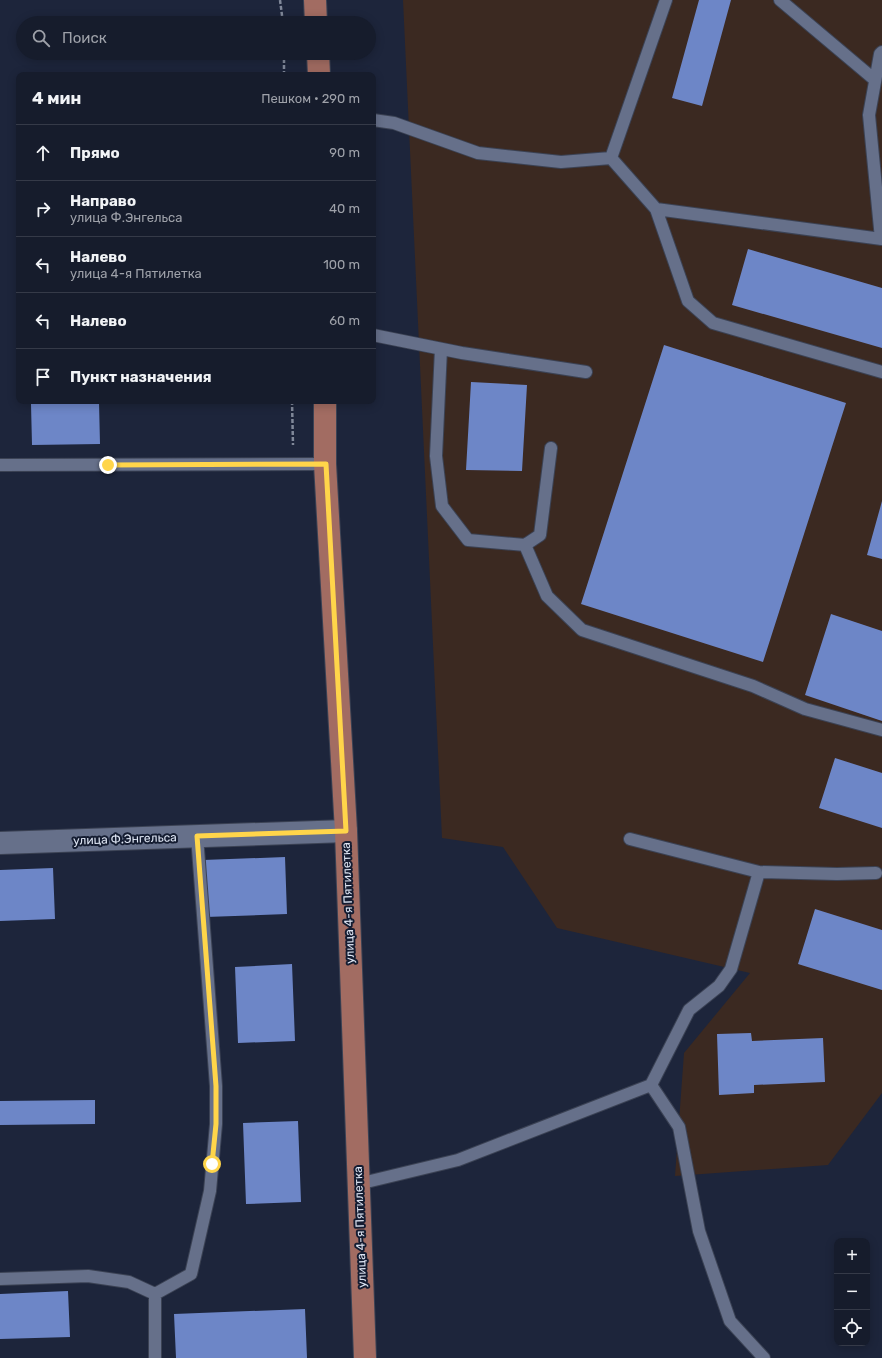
<!DOCTYPE html>
<html lang="ru">
<head>
<meta charset="utf-8">
<style>
	body { margin:0; font-family:Rubik,sans-serif; background:#1f2534; color:#f1f3f6 }
	.controls { position:absolute; right:12px; bottom:12px; display:grid; overflow:hidden; border-radius:8px; box-shadow:0 2px 10px #0003 }
	.controls button { width:36px; height:36px; display:grid; place-items:center; padding:0; border:0; border-bottom:1px solid #353a48; background:#161c2c; color:#f1f3f6; font:20px sans-serif }
	.stop { position:absolute; width:12px; height:12px; margin:-9px; border:3px solid #ffd54a; border-radius:50%; background:#fff }
	.stop.end { background:#ffd54a; border-color:#fff; box-shadow:0 1px 4px #0008 }
	.list { margin:0; padding:0; list-style:none }
	h2 { display:flex; justify-content:space-between; align-items:center; height:52px; margin:0; padding:0 16px; font-size:17px }
	h2 small { font-size:13px; font-weight:400; color:#9ea1a9 }
	.list li { display:grid; grid-template-columns:26px 1fr auto; gap:12px; align-items:center; box-sizing:border-box; height:56px; padding:0 16px; border-top:1px solid #353a48 }
	.list b { display:block; font-size:15px; white-space:nowrap }
	.list p { margin:0; font-size:13px; white-space:nowrap; color:#9ea1a9 }
	.list em { font-size:13px; font-style:normal; color:#9ea1a9 }
	.icon { flex:none; width:22px; height:22px; fill:none; stroke:currentColor; stroke-width:2; stroke-linecap:round; stroke-linejoin:round }
	.map { position:relative; flex:none; width:882px; height:1358px; overflow:hidden }
	.search { position:absolute; background:#161c2c; box-shadow:0 2px 10px #0003; left:16px; top:16px; width:360px; height:44px; display:flex; align-items:center; gap:10px; box-sizing:border-box; padding:0 14px; border-radius:22px; color:#9ea1a9; font-size:15px }
	.panel { position:absolute; background:#161c2c; box-shadow:0 2px 10px #0003; left:16px; top:72px; width:360px; height:332px; border-radius:8px }
	.map>svg:first-child { display:block }
	.industrial { fill:#3b2921 }
	.building { fill:#6d86c7 }
	.lines { fill:none; stroke-linecap:round; stroke-linejoin:round }
	.service-casing { stroke:#3b4254; stroke-width:14 }
	.minor-casing { stroke:#3b4254; stroke-width:24 }
	.primary-casing { stroke:#3b4254; stroke-width:24 }
	.path { stroke:#808899; stroke-width:2.5; stroke-dasharray:4 2; stroke-linecap:butt }
	.service { stroke:#66708a; stroke-width:12 }
	.minor { stroke:#66708a; stroke-width:22 }
	.primary { stroke:#a26c62; stroke-width:22 }
	.route { stroke:#ffd54a; stroke-width:5 }
	.labels { text-anchor:middle; dominant-baseline:central; stroke-width:4; stroke-linejoin:round; paint-order:stroke }
	.street-label { font-size:12px; fill:#dfe6f4; stroke:#141c31 }
</style>
</head>
<body>
<div class="map">
<svg width="882" height="1358" viewBox="0 0 882 1358">
	<rect width="100%" height="100%" fill="#1d253b"/>
	<path class="industrial" d="M403,0H882V1093L828,1165L675,1176L684,1053L750,973L557,928L503,847L442,838Z"/>
	<path class="building" d="M699,0H731L702,106L672,98Z
		M748,249L882,288V348L732,305Z
		M664,345L846,403L763,662L581,604Z
		M471,382L527,385L522,471L466,470Z
		M99,402L100,444L32,445L31,404Z
		M882,501V559L867,555Z
		M831,614L882,631V721L805,695Z
		M835,758L882,773V828L819,808Z
		M285,857L287,914L206,917L203,860Z
		M53,868L55,919L0,921V870Z
		M815,909L882,930V990L798,964Z
		M292,964L295,1041L238,1043L235,967Z
		M751,1033L752,1041L823,1038L825,1082L754,1085V1093L719,1095L717,1034Z
		M95,1100V1124L0,1125V1101Z
		M298,1121L301,1202L246,1204L243,1123Z
		M68,1291L70,1337L0,1339V1294Z
		M305,1309L307,1358H176L174,1314Z"/>
	<g class="lines">
		<g class="service-casing">
			<path id="service" d="M780,0L875,80
				M373,120L394,123L478,153L561,162L611,158L656,209L688,301L713,323L882,372
				M611,158L666,0
				M656,209L882,239
				M881,239L869,115L880,54L882,52
				M373,335L462,353L586,372
				M441,349L436,456L442,506L468,540L525,545L540,535L551,448
				M0,465L325,464
				M525,545L547,596L582,630L753,686L805,709L882,730
				M630,839L759,872L837,874L876,873
				M651,1085L679,1127L699,1231L730,1321L764,1358
				M358,1184L458,1160L651,1085L689,1010L719,986L731,969L759,872
				M0,1279L88,1276L129,1282L155,1294
				M155,1358V1294L191,1274L210,1191L216,1124V1086L197,836"/>
		</g>
		<g class="minor-casing">
			<path id="minor" d="M0,843L346,831"/>
		</g>
		<g class="primary-casing">
			<path id="primary" d="M315,0L316,23
				M318,53L319,75
				M325,401V464L346,831L365,1358"/>
		</g>
		<path class="path" d="M280,0L283,23
			M284,53V75
			M292,401L293,445"/>
		<use href="#service" class="service"/>
		<use href="#minor" class="minor"/>
		<use href="#primary" class="primary"/>
	</g>
	<g class="lines">
		<path class="route" d="M108,465L326,464L346,831L197,836L216,1086V1124L212,1164"/>
	</g>
	<g class="labels">
		<g class="street-label">
			<text transform="translate(125 839) rotate(-2)">улица Ф.Энгельса</text>
			<text transform="translate(348 903) rotate(-92)">улица 4-я Пятилетка</text>
			<text transform="translate(360 1227) rotate(-92)">улица 4-я Пятилетка</text>
		</g>
	</g>
</svg>
<div class="controls">
<button>+</button>
<button>−</button>
<button><svg class="icon" aria-label="locate" viewBox="0 0 24 24"><circle cx="12" cy="12" r="6"/><path d="M12 2v4M12 18v4M2 12h4M18 12h4"/></svg></button>
</div>
<div class="stop" style="left:212px;top:1164px"></div>
<div class="stop end" style="left:108px;top:465px"></div>
<div class="search"><svg class="icon" aria-label="search" viewBox="0 0 24 24"><circle cx="10" cy="10" r="6"/><path d="M15 15l6 6"/></svg>Поиск</div>
<section class="panel">
<h2>4 мин<small>Пешком · 290 m</small></h2>
<ul class="list">
<li><svg class="icon" aria-label="ahead" viewBox="0 0 24 24"><path d="M12 20V5M6 11l6-6 6 6"/></svg><div><b>Прямо</b></div><em>90 m</em></li>
<li><svg class="icon" aria-label="right" viewBox="0 0 24 24"><path d="M7 20v-9h11M14 6l5 5-5 5"/></svg><div><b>Направо</b><p>улица Ф.Энгельса</p></div><em>40 m</em></li>
<li><svg class="icon" aria-label="left" viewBox="0 0 24 24"><path d="M17 20v-9H6M10 6l-5 5 5 5"/></svg><div><b>Налево</b><p>улица 4-я Пятилетка</p></div><em>100 m</em></li>
<li><svg class="icon" aria-label="left" viewBox="0 0 24 24"><path d="M17 20v-9H6M10 6l-5 5 5 5"/></svg><div><b>Налево</b></div><em>60 m</em></li>
<li><svg class="icon" aria-label="arrive" viewBox="0 0 24 24"><path d="M6 21V4h12l-3 4 3 4H6"/></svg><div><b>Пункт назначения</b></div></li>
</ul>
</section>
</div>
</body>
</html>
